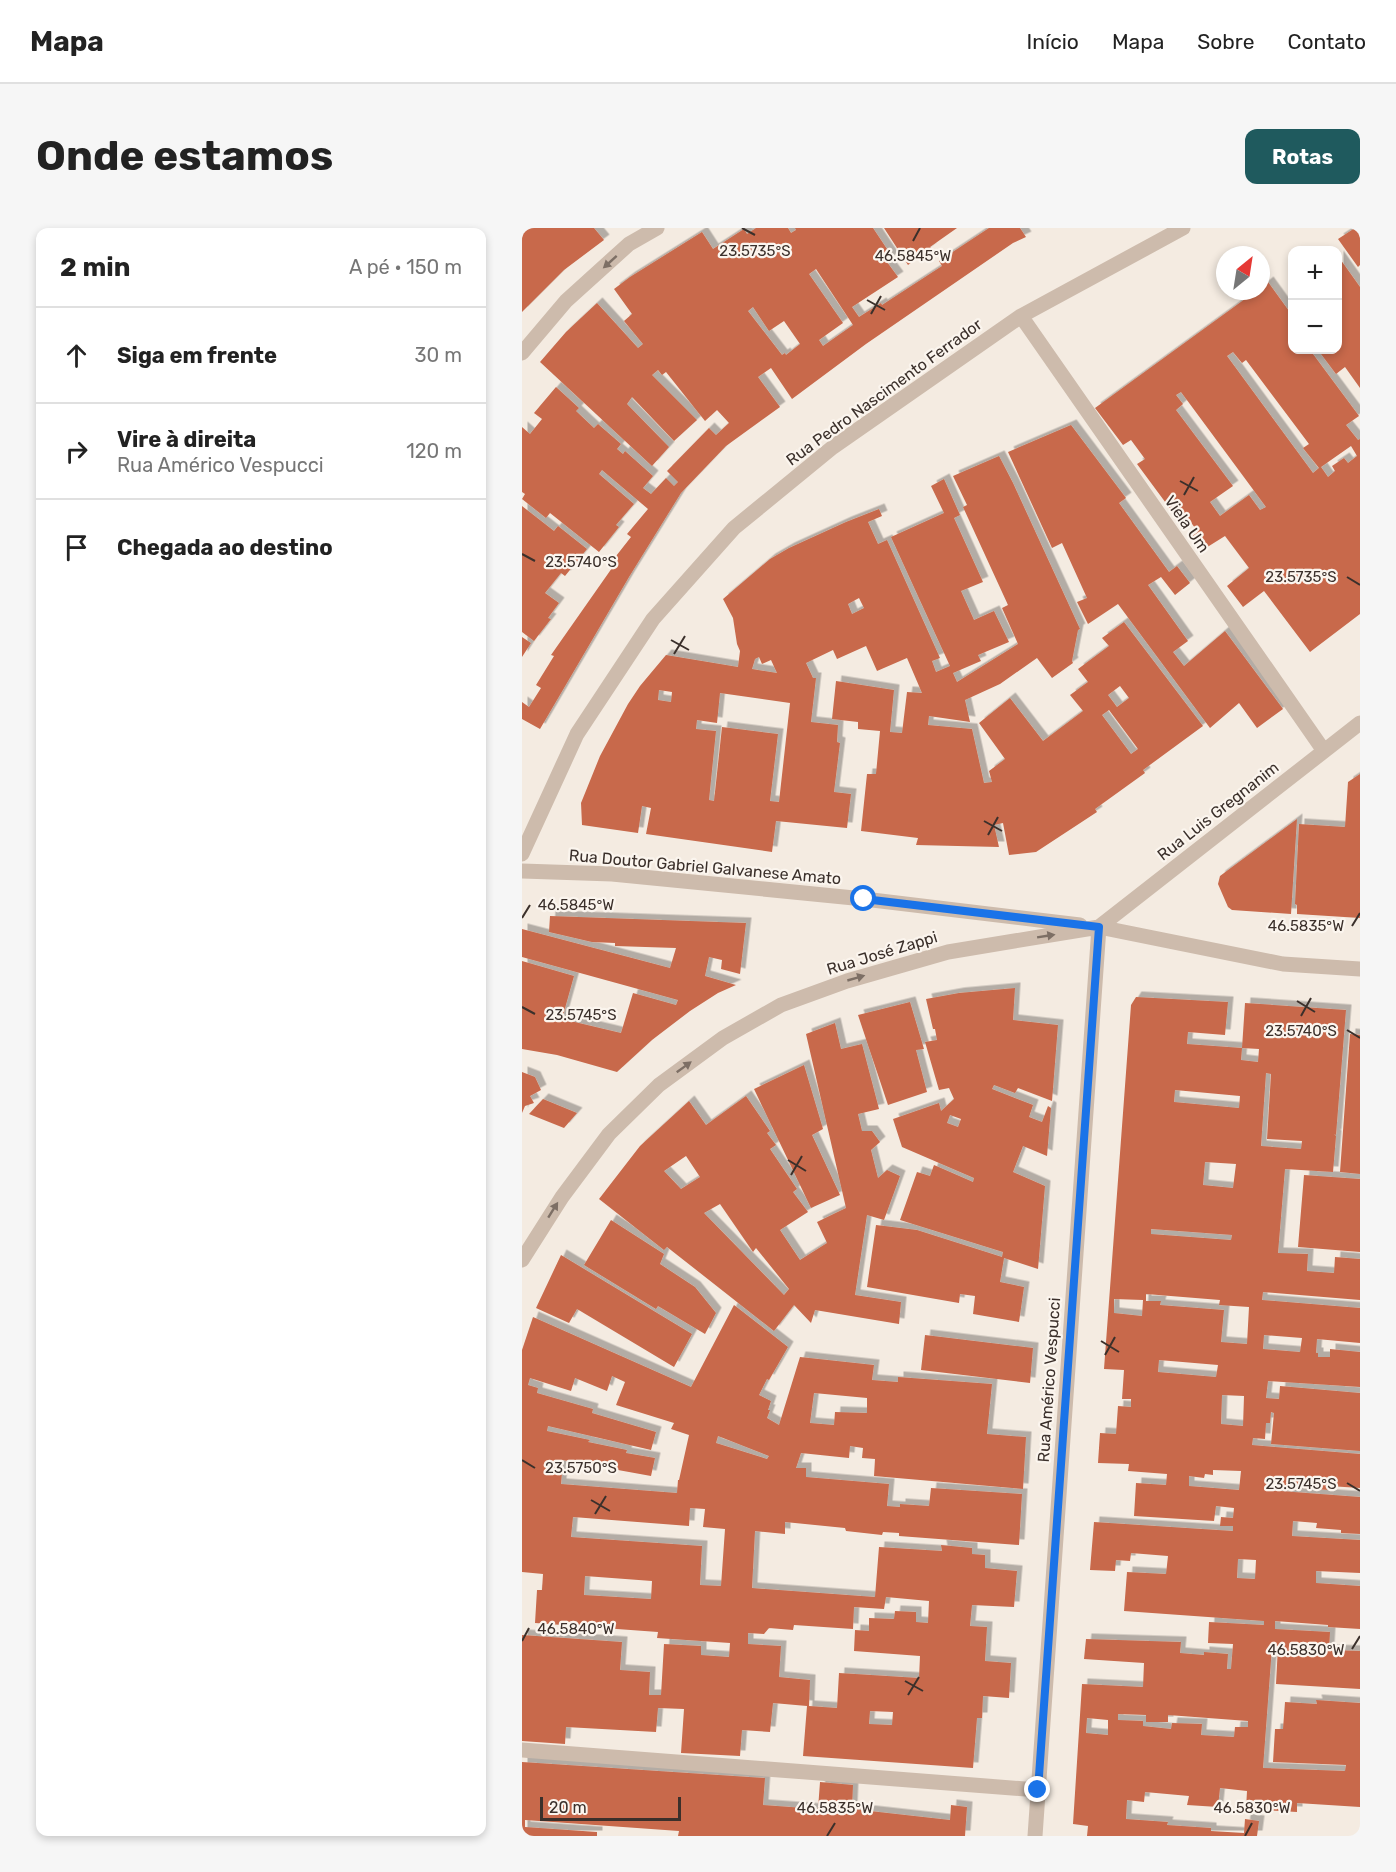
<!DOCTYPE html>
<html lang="pt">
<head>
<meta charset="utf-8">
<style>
	body { margin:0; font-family:Rubik,sans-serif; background:#f6f6f6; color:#222 }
	.controls { position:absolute; right:18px; top:18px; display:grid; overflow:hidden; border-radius:12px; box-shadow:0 3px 9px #0003 }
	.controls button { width:54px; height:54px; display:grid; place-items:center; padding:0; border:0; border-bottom:2px solid #e0e0e0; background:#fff; color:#222; font:30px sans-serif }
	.compass { position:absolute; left:694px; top:18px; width:54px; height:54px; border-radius:50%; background:#fff; box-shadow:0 3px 9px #0003; rotate:30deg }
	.scale { position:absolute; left:18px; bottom:15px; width:141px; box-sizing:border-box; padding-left:6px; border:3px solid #3b302b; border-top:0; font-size:16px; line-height:21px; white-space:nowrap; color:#3b302b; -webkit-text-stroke:4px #fbf5ee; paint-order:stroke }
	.stop { position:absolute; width:18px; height:18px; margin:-14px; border:4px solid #1a73e8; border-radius:50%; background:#fff }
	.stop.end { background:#1a73e8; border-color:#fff; box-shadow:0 2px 6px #0008 }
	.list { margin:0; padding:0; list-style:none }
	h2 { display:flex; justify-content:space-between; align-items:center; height:78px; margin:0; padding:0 24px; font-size:26px }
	h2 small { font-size:20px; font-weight:400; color:#767676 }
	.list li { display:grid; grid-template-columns:39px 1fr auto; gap:18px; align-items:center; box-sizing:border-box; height:96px; padding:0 24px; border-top:2px solid #e0e0e0 }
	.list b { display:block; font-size:22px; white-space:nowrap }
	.list p { margin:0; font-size:20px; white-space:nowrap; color:#767676 }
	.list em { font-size:20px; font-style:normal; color:#767676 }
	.icon { flex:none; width:33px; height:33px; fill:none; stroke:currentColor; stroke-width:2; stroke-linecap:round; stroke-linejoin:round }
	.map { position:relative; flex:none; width:838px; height:1608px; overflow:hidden; border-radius:12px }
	header { display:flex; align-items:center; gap:36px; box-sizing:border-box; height:84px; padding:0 30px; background:#fff; border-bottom:2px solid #e0e0e0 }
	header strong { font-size:28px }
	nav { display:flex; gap:33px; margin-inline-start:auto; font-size:21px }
	.intro { display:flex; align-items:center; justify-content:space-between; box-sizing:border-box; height:144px; padding:0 36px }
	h1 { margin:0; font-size:42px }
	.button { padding:15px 27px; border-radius:12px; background:#1f5a5e; color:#fff; font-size:21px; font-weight:700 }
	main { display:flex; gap:36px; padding:0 36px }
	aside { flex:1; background:#fff; border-radius:12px; box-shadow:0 3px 9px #0003 }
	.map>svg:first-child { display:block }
	.building { fill:#c8694b; fill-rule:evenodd; filter:url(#shadow) }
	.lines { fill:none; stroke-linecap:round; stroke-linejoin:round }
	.lane { stroke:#cdbbac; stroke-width:15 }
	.street { stroke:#cdbbac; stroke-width:15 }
	.oneway { fill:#7d6f65 }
	.route { stroke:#1a73e8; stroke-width:8 }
	.ticks { fill:none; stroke:#3b302b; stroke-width:2 }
	.labels { text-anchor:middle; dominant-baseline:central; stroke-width:4.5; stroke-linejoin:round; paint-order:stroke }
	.street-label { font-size:16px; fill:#3b302b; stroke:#fbf5ee }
	.ticks-label { font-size:15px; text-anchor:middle; fill:#3b302b; stroke:#fbf5ee; stroke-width:4.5; stroke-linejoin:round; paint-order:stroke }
</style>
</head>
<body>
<header>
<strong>Mapa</strong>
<nav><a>Início</a><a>Mapa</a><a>Sobre</a><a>Contato</a></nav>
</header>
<div class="intro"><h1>Onde estamos</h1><a class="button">Rotas</a></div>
<main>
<aside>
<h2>2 min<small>A pé · 150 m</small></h2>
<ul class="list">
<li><svg class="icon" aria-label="ahead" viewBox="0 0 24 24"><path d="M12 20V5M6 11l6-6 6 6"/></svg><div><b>Siga em frente</b></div><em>30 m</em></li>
<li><svg class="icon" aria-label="right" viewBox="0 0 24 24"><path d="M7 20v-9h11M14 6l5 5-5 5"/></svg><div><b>Vire à direita</b><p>Rua Américo Vespucci</p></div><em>120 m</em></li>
<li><svg class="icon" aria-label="arrive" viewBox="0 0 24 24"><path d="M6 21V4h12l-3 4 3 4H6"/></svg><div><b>Chegada ao destino</b></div></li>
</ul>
</aside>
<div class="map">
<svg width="838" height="1608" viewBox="0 0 838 1608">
	<defs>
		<filter id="shadow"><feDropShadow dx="5.5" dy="-5.5" stdDeviation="0" flood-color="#0004"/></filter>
	</defs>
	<rect width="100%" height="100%" fill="#f4ebe1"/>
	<path class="building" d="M0,0H72L82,12L42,42L0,84Z
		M234,0H266L269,5L274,2L273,0H351L371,30L365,34L376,49L330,79L337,89L359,75L360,77L420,38L417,33L467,0H498L504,9L491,15L344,116L270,171L249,140L236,149L258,179L204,218L159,265L107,349L18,501L0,491V474L7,479L19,460L14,457L32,428L29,427L90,340L87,337L109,309L105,306L126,281L80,242L77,246L112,276L94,297L97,299L77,324L28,285L24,290L0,271L3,266L0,264V199L8,206L20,191L12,185L34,159L57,180L54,183L72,200L76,196L99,216L95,221L101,226L103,223L131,248L121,260L129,266L144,250L152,258L156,254L145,243L187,200L194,207L207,195L195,182L183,193L144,144L140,147L136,142L130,147L175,192L152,213L110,169L105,176L147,219L130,238L18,134L44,104L75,75L116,120L121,116L102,93L110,86L92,61L108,49L180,4L191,21L222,1L225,6ZM294,41L331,97L301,118L297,112L321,95L287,46ZM231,79L247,103L262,93L278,116L264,127L263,125L260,127L226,83Z
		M362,0H435L408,19L409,20L386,37Z
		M833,0H838V37L836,39L816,11Z
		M816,28L838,59V160L823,139L814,146L796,122H816Z
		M746,54L767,83L770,80V95L769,96L770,98V122H788L837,188L824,197L836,212L838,211V386L788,424L742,363L721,379L705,358L727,340L703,308L679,323L669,309L676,304L662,285L655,290L615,236L623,231L609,212L601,217L573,180L734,63H739V60ZM711,124L720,135L724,132L787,216L781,220L797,240L791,245L705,128ZM659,164L744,279L738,282L727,267L698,288L688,274L711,258L654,182L661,176L654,167ZM829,218L835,228L826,235L822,230L810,238L813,243L806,249L799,239Z
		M549,197L604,270L597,275L647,344L655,338L668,355L653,367L639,349L626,357L666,413L651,424L662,438L703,403L761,481L735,500L717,475L688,500L596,376L566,396L555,374L565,370L540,315L530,320L486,224Z
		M477,228L491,255L558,401L556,402L550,433L551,435L530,450L515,430L478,456L443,472L448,494L407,488L406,497L450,501L462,555L470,554L467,543L483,531L457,495L488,470L521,513L561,483L548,467L566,454L556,441L587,418L580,410L602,394L681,498L621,542L623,545L573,581L575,584L514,624L487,627L481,595L472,597L477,619L394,617L396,610L339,603L345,546H354L358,503L336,501V494L310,491L314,453L372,462L368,504L380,505L385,464L400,465L385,430L355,443L344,418L315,431L311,422L284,435L291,450H294L289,494L316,497L315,514L318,515L312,564L329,566L325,600L254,593L250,624L124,606L129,580L120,578L116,605L60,597L59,575L78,528L106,476L118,458L144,427L216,439L218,423L215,416L211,390L201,371L248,331L267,320L324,294L357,281L360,288L346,294L356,316L365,312L418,430L410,433L414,444L428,438L369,309L422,285L409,258L422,251L438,287L432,290L461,354L439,363L452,392L472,383L487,414L456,427L459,433L431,445L435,454L496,416L480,380L486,377L441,279L445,277L431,248ZM337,370L342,380L330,386L326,376ZM237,429L240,436L249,432L255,445L230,441L233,431ZM598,458L607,470L595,479L586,467ZM137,462L150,464L149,474L136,472ZM198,465L268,475L257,574L248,573L256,506L200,499L192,573L187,572L194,503L174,501L175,492L195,495ZM587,482L616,521L609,526L580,487Z
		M0,278L32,303L36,298L65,321L43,348L39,345L23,365L37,375L26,390L29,391L12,413L0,404Z
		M0,409L9,415L0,429Z
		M838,546V690L775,686V677L773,676L777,596L823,599L826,554Z
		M775,591L769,686L710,682L706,679L696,656L698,648Z
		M28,688L224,695L218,746L199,741L200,732L187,729L183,748L214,757L196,765L168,783L130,812L95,844L35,827L0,821V733L52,748L40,791L99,805L111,765L154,777L156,772L0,729V701L148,740L154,720L93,718V715L70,714L27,704Z
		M493,760L491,792L536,797L530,873L496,860L493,865L472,857L470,861L511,877L507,889L520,894L526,878L529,880L525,928L501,918L491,944L523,958L516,1041L482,1030L478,1054L502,1059L497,1094L451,1086L453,1068L438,1066L437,1075L345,1059L354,997L395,1002L480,1029L481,1024L378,992L395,944L408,948L412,937L451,954L452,950L380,919L371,891L417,875L419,883L432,871L427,860L417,862L403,814L415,812L413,801H411L404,771L437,765ZM428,887L439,891L436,899L425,895Z
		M614,769L706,774L703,807L666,804L665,816L720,820L719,832L736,834L737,821L720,820L723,775L824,782L814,907L812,906L814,908L811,944L763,941L756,1025L786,1026L785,1043L812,1045L813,1029L838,1031V1072L741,1064L740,1072L838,1080V1115L795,1111L794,1125H796V1129H808V1121L838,1124V1159L746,1153L744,1170L757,1171L758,1158L838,1165V1223L749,1216L752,1185L749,1184L748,1195H744L743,1211L731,1210L730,1217L838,1226V1260L807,1258V1262L746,1257L745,1262L838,1269V1306L819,1305V1302L794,1300L795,1295L771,1293L770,1308L838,1312V1345L794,1343V1355L838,1358V1401L806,1399V1397L753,1393V1401L808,1404L807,1422L838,1423V1461L754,1456L756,1418L750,1419L741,1540L823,1543L824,1537L751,1534L753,1501H761L763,1474L795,1476L794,1472L838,1475V1579L775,1575V1584L724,1581L725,1563L698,1560L696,1579L665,1577L667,1568L623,1564L622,1574L605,1572L604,1591L646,1594L645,1597L689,1600V1603L722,1605L723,1591L737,1593L735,1608H565L566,1598L551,1596L560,1456L621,1459L622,1435L562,1431L564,1411L659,1414L658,1425L682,1427V1424L706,1426L705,1441H709L711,1416L686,1415L687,1394L742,1397V1393L602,1383L605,1344L644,1346L646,1328L609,1325L608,1333L594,1332L593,1343L568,1342L572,1294L711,1303V1298H698L699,1289L711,1290L712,1280L694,1278L692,1293L612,1288L614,1255L644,1257L645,1246L606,1243L607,1236L576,1235L578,1205L594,1206L596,1178L609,1179V1171H600L602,1142L582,1141L609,777ZM744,845L749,846L745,911L780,913L779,921L739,918ZM653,862L718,868L717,880L652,874ZM683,934L714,936L711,960L681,957ZM629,1001L710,1007L709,1012L629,1006ZM624,1066L698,1072L697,1077L727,1079L725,1116L699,1114L702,1082L638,1077L639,1073H624ZM592,1071L621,1072L620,1088L592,1085ZM742,1107L780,1110L778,1124L741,1121ZM637,1132L696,1137L694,1149L636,1144ZM700,1167L722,1168L721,1198L699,1196ZM691,1242L719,1243L717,1262L667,1258V1248L682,1250L683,1246L691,1247ZM716,1331L734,1332L733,1351L715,1350ZM596,1486L624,1487V1494H646V1487L726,1493V1499H713L712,1509L679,1507L680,1496L650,1495L649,1501L621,1498V1493L596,1492ZM565,1490L586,1492V1507L564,1505Z
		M388,774L402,821L394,822L405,864L366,877L336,787Z
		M313,795L319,821L340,816L357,881L336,886L340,903H350L358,914L349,922L356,950L365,942L378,948L362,992L345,987L333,1067L379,1074L377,1096L293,1082L289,1095L272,1077L252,1103L145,1019L142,1022L77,971L118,918L167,873L184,897L224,868L248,903L245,905L254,917L248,921L275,961L271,964L286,984L258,1002L278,1032L305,1015L295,994L324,980L284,806ZM164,928L178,949L159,961L142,943ZM198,976L231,1024L234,1020L267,1061L262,1067L182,985Z
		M828,806L838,807V946L818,944Z
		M282,837L301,901L290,907L318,967L289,980L232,861Z
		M0,844L13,849L19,862L8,868L12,875L3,878L0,885Z
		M21,871L55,885L42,900L7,886Z
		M782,947L838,951V1024L776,1019Z
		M89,992L142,1026L138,1036L173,1059L194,1085L183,1106L136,1078L134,1081L62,1037Z
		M39,1027L170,1106L152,1139L55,1081L47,1095L14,1080Z
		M212,1077L266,1119L247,1152L245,1151L237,1167L249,1173L246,1182H248L245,1190L257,1197L278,1129L352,1137L350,1152L376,1154V1149L470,1156L465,1206L504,1209L501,1261L352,1248L353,1231L340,1230L341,1220L328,1218L327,1230L279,1225L274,1240H284V1249L367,1256L365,1278L378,1279V1276L407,1278L409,1260L500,1266L497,1317L377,1308V1305L361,1304L360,1307L324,1303L323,1300L263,1294V1306L233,1303L230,1360L353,1369L357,1319L420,1323L419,1317L450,1320V1326L463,1327V1340L495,1343L492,1379L450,1377L448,1398L465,1399L463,1433L489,1435L487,1470L461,1468L460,1490H455L451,1540L281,1528L285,1478L251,1475L248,1504L220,1502L218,1528L159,1525L162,1481L136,1480L134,1504L44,1499L43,1516L0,1513V1407L100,1414L98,1442L128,1444L127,1467H139L142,1416L179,1418V1427L207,1429L208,1415L135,1410L136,1404L13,1395L15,1362H20L21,1346L0,1344V1122L11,1089L169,1159ZM90,1148L103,1154L94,1177L152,1195L149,1201L167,1207L157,1252H156L155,1265L39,1256L41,1232L129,1248L133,1230L104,1225L105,1222L66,1214L68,1212L25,1203L26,1198L129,1222L134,1204L70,1185L71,1181L15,1165L16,1160L6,1157L8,1150L49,1163L53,1150L85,1163ZM292,1165L345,1170V1185L313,1184L312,1197L288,1195ZM196,1208L247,1228L245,1231L194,1215ZM168,1280L183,1281L181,1299L203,1301L199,1358L178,1357L180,1318L49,1309L51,1289L167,1298ZM63,1348L130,1353L129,1371L62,1367ZM364,1369L407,1373L406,1395L394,1394V1384L373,1383L372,1391L347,1390V1403L333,1402L332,1423L398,1428L397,1450L317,1445L315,1480L287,1478L288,1452L257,1449L259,1418L226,1416V1405L242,1406L247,1400L271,1402L272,1397L331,1401L332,1379L362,1381ZM348,1483L371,1484L370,1497L347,1496Z
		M403,1107L511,1120L508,1155L399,1142Z
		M0,1534L243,1550L241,1577L296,1581L298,1554L331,1557L330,1581L428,1592L429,1577L445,1579L443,1608H156L157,1603L3,1592V1599L75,1604V1608H0Z"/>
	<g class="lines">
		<path class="lane" d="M0,1522L516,1562"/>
		<path class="street" d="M499,88L802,523
			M0,125L44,73L107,16L135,0
			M0,626L55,506L131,391L212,300L311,219L499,88L661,0
			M0,643L90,646L342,671L558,697
			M577,699L838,495
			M0,1032L40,969L87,906L137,857L201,810L259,777L325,753L426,724L577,699L761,736L838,741
			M513,1608L577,699"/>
	</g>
	<defs><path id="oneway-solid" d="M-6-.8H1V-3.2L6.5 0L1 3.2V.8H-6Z" transform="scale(1.5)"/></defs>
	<g class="oneway">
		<use href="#oneway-solid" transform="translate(88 34) rotate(138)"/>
		<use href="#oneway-solid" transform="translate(524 708) rotate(-9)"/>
		<use href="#oneway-solid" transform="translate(334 750) rotate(-16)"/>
		<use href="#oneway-solid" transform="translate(162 839) rotate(-36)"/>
		<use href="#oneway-solid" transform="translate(31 982) rotate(-58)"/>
	</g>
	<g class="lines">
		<path class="route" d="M342,671L577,699L516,1562"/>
	</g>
	<path class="ticks" d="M220,0L233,7M391,13L398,0M345,72L363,82M349,86L359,68M658,253L676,263M662,267L672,249M0,326L13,333M825,349L838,357M149,412L167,422M152,426L163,408M462,593L480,603M466,607L476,589M0,690L8,677M830,698L838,685M775,773L793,784M0,779L13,786M779,788L789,770M825,802L838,810M266,932L284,943M269,947L280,928M579,1113L597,1124M583,1127L593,1109M0,1232L13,1240M825,1255L838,1263M69,1272L88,1283M73,1286L84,1268M0,1413L7,1400M830,1421L838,1408M383,1453L401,1463M386,1467L397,1449M305,1608L313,1595M723,1608L730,1595"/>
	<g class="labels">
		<g class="street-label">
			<text transform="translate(362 164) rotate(-36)">Rua Pedro Nascimento Ferrador</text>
			<text transform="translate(665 296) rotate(55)">Viela Um</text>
			<text transform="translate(696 583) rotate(-38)">Rua Luis Gregnanim</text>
			<text transform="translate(183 639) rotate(5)">Rua Doutor Gabriel Galvanese Amato</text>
			<text transform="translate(360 725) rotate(-17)">Rua José Zappi</text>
			<text transform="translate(527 1152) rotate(-86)">Rua Américo Vespucci</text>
		</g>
	</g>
	<g class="ticks-label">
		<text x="233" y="28">23.5735°S</text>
		<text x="391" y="33">46.5845°W</text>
		<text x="59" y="339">23.5740°S</text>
		<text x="779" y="354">23.5735°S</text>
		<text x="54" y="682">46.5845°W</text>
		<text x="784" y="703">46.5835°W</text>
		<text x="59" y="792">23.5745°S</text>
		<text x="779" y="808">23.5740°S</text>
		<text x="59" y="1245">23.5750°S</text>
		<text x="779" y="1261">23.5745°S</text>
		<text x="54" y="1406">46.5840°W</text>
		<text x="784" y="1427">46.5830°W</text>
		<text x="313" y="1585">46.5835°W</text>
		<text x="730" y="1585">46.5830°W</text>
	</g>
</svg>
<div class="controls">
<button>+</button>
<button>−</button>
</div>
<svg class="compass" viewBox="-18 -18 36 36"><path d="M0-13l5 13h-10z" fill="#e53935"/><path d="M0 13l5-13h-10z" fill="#767676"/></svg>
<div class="scale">20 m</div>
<div class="stop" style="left:342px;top:671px"></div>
<div class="stop end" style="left:516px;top:1562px"></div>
</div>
</main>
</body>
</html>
